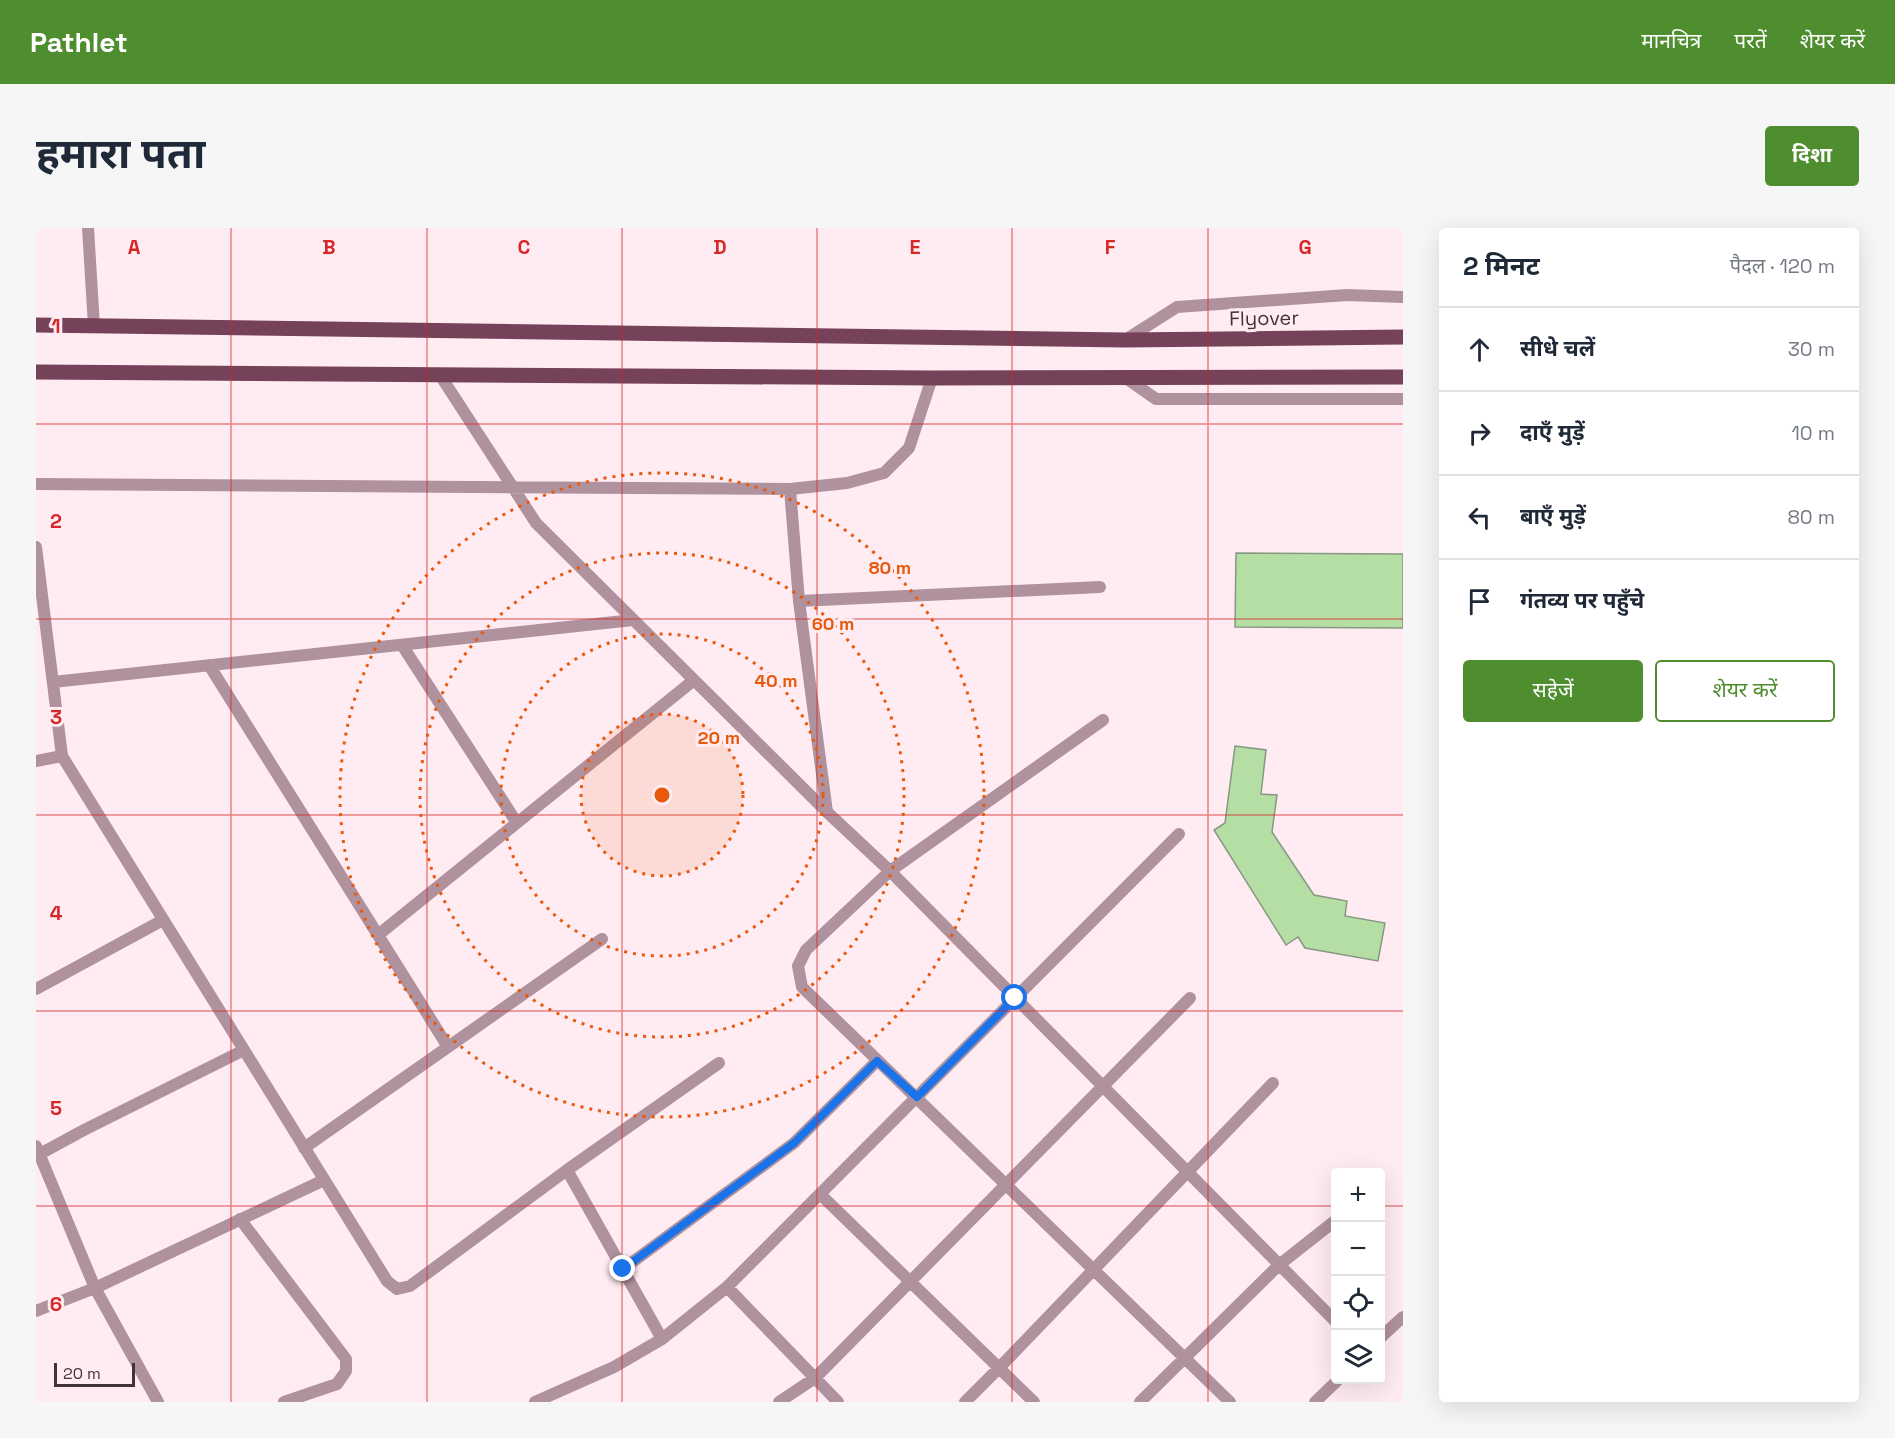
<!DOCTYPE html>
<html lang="hi">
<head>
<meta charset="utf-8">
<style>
	body { margin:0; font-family:"Space Grotesk","Noto Sans Devanagari",sans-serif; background:#f6f6f7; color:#1f2937 }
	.controls { position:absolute; right:18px; bottom:18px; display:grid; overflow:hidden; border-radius:6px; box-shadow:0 6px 24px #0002 }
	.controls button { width:54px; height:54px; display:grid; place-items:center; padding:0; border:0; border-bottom:2px solid #e0e1e3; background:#fff; color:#1f2937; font:30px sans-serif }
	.scale { position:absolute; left:18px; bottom:15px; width:81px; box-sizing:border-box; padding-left:6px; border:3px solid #403439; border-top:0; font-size:16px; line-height:21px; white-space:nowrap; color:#403439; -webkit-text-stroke:4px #ffecf3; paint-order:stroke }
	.stop { position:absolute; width:18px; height:18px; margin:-14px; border:4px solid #1a73e8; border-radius:50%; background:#fff }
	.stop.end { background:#1a73e8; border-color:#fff; box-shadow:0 2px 6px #0008 }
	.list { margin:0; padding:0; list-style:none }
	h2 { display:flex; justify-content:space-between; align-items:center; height:78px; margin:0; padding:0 24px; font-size:26px }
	h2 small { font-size:20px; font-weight:400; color:#747a83 }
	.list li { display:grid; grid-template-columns:39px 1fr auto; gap:18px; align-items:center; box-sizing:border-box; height:84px; padding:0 24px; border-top:2px solid #e0e1e3 }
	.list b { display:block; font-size:22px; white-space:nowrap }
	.list em { font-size:20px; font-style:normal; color:#747a83 }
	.actions { display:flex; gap:12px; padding:18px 24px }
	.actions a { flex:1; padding:14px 0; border:2px solid #4f8e2f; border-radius:6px; text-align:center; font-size:21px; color:#4f8e2f }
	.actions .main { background:#4f8e2f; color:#fff }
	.icon { flex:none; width:33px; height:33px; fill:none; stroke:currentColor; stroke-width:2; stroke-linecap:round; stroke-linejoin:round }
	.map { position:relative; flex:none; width:1367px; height:1174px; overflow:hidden; border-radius:6px }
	header { display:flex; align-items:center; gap:36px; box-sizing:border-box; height:84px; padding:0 30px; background:#4f8e2f; color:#fff }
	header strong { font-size:28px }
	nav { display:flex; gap:33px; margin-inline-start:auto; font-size:21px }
	.intro { display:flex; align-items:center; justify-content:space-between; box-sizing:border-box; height:144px; padding:0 36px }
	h1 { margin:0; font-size:42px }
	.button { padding:15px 27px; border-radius:6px; background:#4f8e2f; color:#fff; font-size:21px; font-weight:700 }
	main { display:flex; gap:36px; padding:0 36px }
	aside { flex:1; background:#fff; border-radius:6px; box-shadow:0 6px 24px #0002 }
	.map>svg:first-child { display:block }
	.building { fill:#b4dea3; stroke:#879881; stroke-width:1.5 }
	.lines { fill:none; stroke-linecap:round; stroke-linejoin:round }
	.lane { stroke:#b0919e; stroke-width:12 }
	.street { stroke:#b0919e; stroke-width:12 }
	.primary { stroke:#754259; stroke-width:15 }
	.route { stroke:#1a73e8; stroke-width:8 }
	.grid { fill:none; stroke:#d62828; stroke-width:1.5; stroke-opacity:0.55 }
	.ring { fill:none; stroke:#e8590c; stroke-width:3; stroke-dasharray:3 6 }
	.labels { text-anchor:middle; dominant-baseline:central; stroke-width:6; stroke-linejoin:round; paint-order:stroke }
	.street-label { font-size:20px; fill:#403439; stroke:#ffecf3 }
	.grid-label { font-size:20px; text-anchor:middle; font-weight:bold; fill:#d62828; stroke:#ffecf3; stroke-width:6; stroke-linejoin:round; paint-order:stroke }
	.centre { fill:#e8590c; stroke:#ffecf3; stroke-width:3 }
	.ring-label { font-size:18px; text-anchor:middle; font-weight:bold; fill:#e8590c; stroke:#ffecf3; stroke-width:6; stroke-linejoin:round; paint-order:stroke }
</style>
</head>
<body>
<header>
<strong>Pathlet</strong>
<nav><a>मानचित्र</a><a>परतें</a><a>शेयर करें</a></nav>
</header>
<div class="intro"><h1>हमारा पता</h1><a class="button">दिशा</a></div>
<main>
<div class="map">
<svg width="1367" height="1174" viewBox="0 0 1367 1174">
	<rect width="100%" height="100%" fill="#ffecf3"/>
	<path class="building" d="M1200,325L1367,326V400L1199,399Z
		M1199,518L1230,522L1225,566L1241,567L1236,604L1278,667L1311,673L1309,688L1349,695L1342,733L1269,720L1262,709L1250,717L1178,602L1189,595Z"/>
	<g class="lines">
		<path class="lane" d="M52,0L58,98
			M754,261L763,373L791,584
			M763,373L1064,359"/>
		<path class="street" d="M1089,112L1141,79L1311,67L1367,69
			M404,147L500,295L791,584L854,643L1300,1094
			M1090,150L1120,171H1367
			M0,256L754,261L811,255L848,245L873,220L896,150
			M0,319L26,528L351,1053L361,1061L374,1058L531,942L683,835
			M366,417L481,595
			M173,437L412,819
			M17,454L597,392
			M1067,492L854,643L770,722L762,738L766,759L1194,1174
			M0,533L26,528
			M342,707L658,452
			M0,761L127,692
			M0,918L59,1060L122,1174
			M268,920L566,711
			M0,928L48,902L208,822
			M531,942L626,1111
			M784,966L998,1174
			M204,991L310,1131V1143L301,1156L248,1174
			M587,1041L758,915L841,833
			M691,1059L802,1174
			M0,1083L59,1060L288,952
			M1344,1110L1367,1089
			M499,1174L578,1139L626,1111L691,1059L1143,606
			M743,1174L779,1150L1154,770
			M929,1174L963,1140L1237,855
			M1104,1174L1243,1037L1300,992
			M1279,1174L1302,1152"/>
		<path class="primary" d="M0,97L1089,112L1367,109
			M0,144L896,150L1367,149"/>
	</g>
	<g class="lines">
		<path class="route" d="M587,1041L758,915L841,833L881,869L979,770"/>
	</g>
	<path class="grid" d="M195,0V1174M391,0V1174M586,0V1174M781,0V1174M976,0V1174M1172,0V1174M0,196H1367M0,391H1367M0,587H1367M0,783H1367M0,978H1300M1344,978H1367"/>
	<circle cx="626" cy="567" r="81" fill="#e8590c" fill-opacity=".12"/>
	<g class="ring">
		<circle cx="626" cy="567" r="81"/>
		<circle cx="626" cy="567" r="161"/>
		<circle cx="626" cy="567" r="242"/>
		<circle cx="626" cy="567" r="322"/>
	</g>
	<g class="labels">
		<g class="street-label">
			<text transform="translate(1228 90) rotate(-1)">Flyover</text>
		</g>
	</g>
	<g class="grid-label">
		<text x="98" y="26">A</text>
		<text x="293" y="26">B</text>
		<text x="488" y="26">C</text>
		<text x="684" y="26">D</text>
		<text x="879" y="26">E</text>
		<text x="1074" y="26">F</text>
		<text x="1269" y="26">G</text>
		<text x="20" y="105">1</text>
		<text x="20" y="300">2</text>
		<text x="20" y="496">3</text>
		<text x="20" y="692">4</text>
		<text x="20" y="887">5</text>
		<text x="20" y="1083">6</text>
	</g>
	<circle cx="626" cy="567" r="9" class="centre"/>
	<g class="ring-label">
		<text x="854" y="346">80 m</text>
		<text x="797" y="402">60 m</text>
		<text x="740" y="459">40 m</text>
		<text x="683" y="516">20 m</text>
	</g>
</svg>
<div class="controls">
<button>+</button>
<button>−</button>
<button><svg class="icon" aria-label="locate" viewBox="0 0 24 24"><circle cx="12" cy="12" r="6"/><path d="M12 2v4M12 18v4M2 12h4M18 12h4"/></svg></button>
<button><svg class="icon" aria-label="layers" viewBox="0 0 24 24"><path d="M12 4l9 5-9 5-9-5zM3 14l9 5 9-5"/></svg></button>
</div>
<div class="scale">20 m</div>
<div class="stop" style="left:979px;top:770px"></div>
<div class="stop end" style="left:587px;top:1041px"></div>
</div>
<aside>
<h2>2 मिनट<small>पैदल · 120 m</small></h2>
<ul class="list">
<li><svg class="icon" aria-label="ahead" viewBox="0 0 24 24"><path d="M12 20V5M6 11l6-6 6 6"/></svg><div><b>सीधे चलें</b></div><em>30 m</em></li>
<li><svg class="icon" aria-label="right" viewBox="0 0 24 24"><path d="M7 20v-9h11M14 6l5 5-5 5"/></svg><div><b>दाएँ मुड़ें</b></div><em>10 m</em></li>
<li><svg class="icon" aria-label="left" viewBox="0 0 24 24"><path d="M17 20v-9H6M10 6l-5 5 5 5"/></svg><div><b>बाएँ मुड़ें</b></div><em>80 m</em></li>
<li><svg class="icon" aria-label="arrive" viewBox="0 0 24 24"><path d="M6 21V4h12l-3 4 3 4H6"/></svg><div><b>गंतव्य पर पहुँचे</b></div></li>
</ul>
<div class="actions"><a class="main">सहेजें</a><a>शेयर करें</a></div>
</aside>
</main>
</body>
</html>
